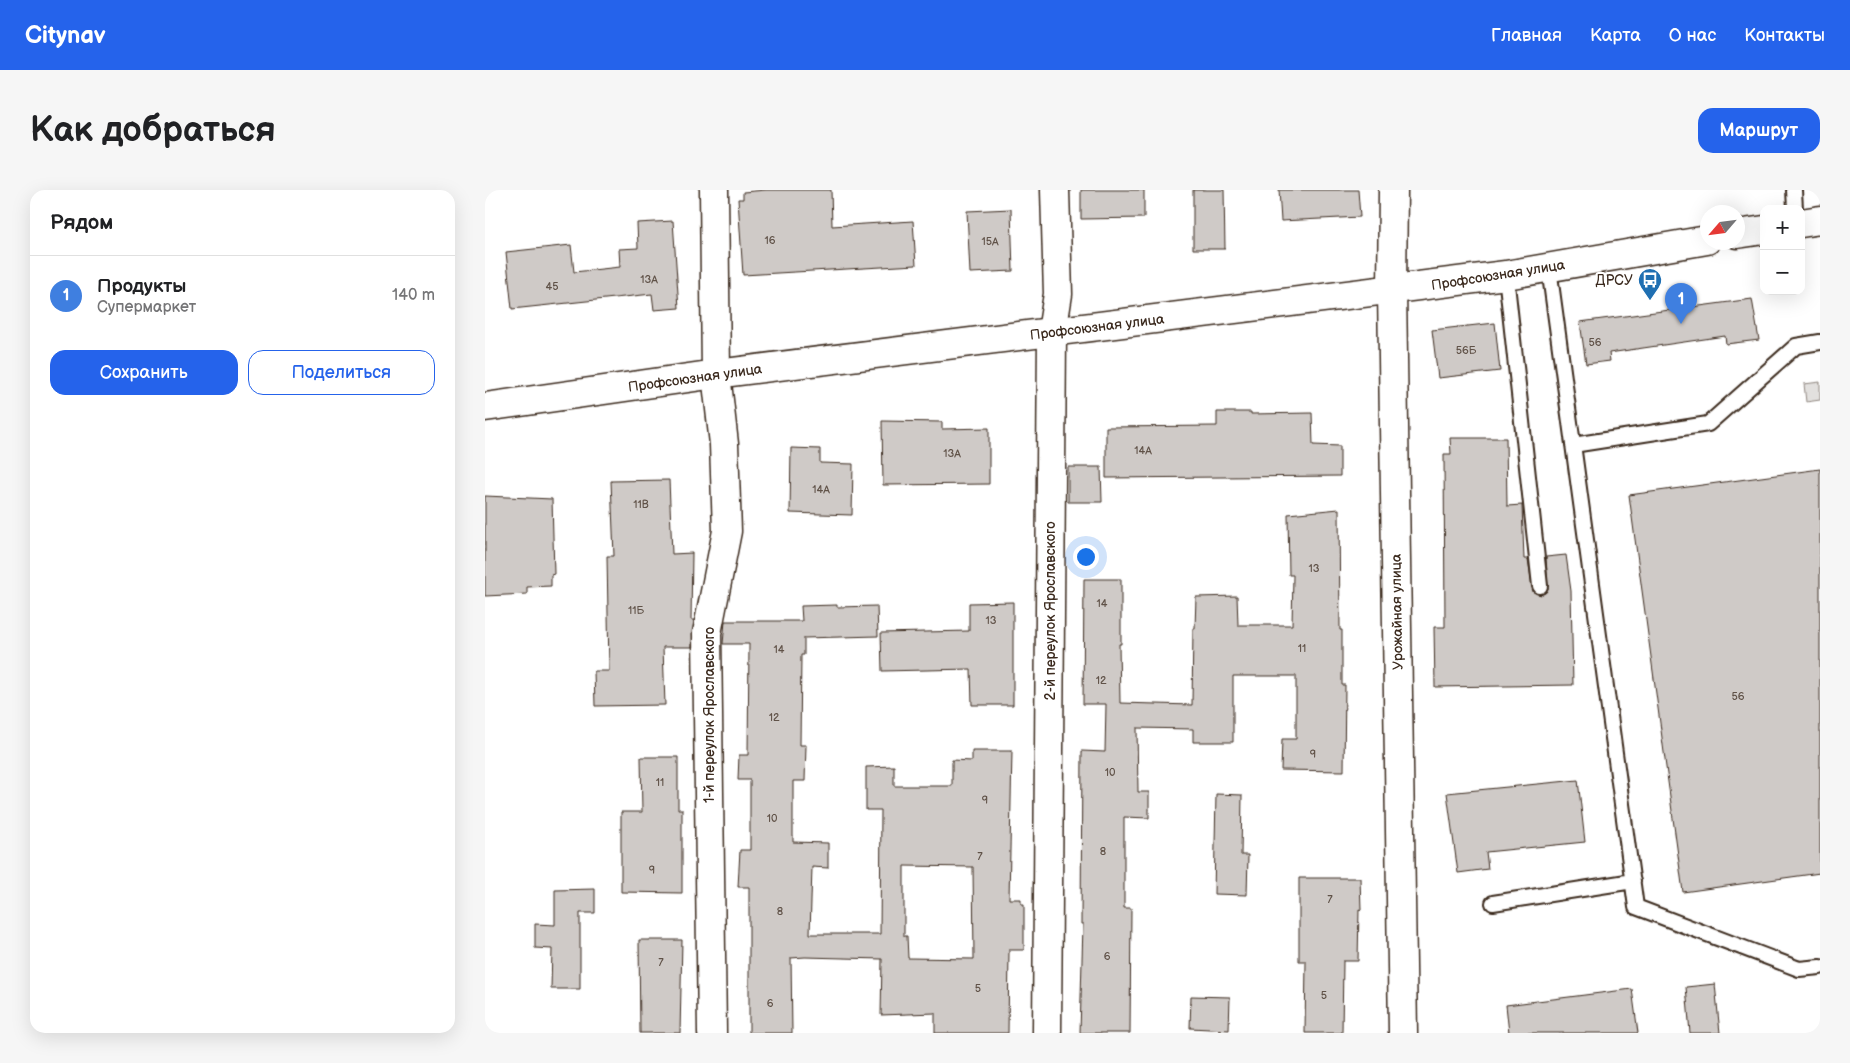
<!DOCTYPE html>
<html lang="ru">
<head>
<meta charset="utf-8">
<style>
	body { margin:0; font-family:"Balsamiq Sans",sans-serif; background:#f6f6f6; color:#202124 }
	.controls { position:absolute; right:15px; top:15px; display:grid; overflow:hidden; border-radius:10px; box-shadow:0 5px 20px #0002 }
	.controls button { width:45px; height:45px; display:grid; place-items:center; padding:0; border:0; border-bottom:1px solid #e0e0e0; background:#fff; color:#202124; font:25px sans-serif }
	.compass { position:absolute; left:1215px; top:15px; width:45px; height:45px; border-radius:50%; background:#fff; box-shadow:0 5px 20px #0002; rotate:242deg }
	.you { position:absolute; left:600px; top:366px; width:18px; height:18px; margin:-12px; border:4px solid #fff; border-radius:50%; background:#1a73e8; box-shadow:0 0 0 8px #1a73e833 }
	.badge { display:grid; place-items:center; width:32px; height:32px; border-radius:50%; background:#2563eb; color:#fff; font-size:16px; font-weight:700 }
	.pin { position:absolute; translate:-50% -41px; filter:drop-shadow(0 1px 2px #0008) }
	.pin::after { content:''; position:absolute; top:26px; width:18px; height:15px; background:inherit; clip-path:polygon(0 0,100% 0,50% 100%) }
	.list { margin:0; padding:0; list-style:none }
	h2 { display:flex; justify-content:space-between; align-items:center; height:65px; margin:0; padding:0 20px; font-size:21px }
	h2 small { font-size:16px; font-weight:400; color:#757577 }
	.list li { display:grid; grid-template-columns:32px 1fr auto; gap:15px; align-items:center; box-sizing:border-box; height:80px; padding:0 20px; border-top:1px solid #e0e0e0 }
	.list b { display:block; font-size:19px; white-space:nowrap }
	.list p { margin:0; font-size:16px; white-space:nowrap; color:#757577 }
	.list em { font-size:16px; font-style:normal; color:#757577 }
	.actions { display:flex; gap:10px; padding:15px 20px }
	.actions a { flex:1; padding:11px 0; border:1px solid #2563eb; border-radius:15px; text-align:center; font-size:18px; color:#2563eb }
	.actions .main { background:#2563eb; color:#fff }
	.map { position:relative; flex:none; width:1335px; height:843px; overflow:hidden; border-radius:15px }
	header { display:flex; align-items:center; gap:30px; box-sizing:border-box; height:70px; padding:0 25px; background:#2563eb; color:#fff }
	header strong { font-size:24px }
	nav { display:flex; gap:28px; margin-inline-start:auto; font-size:18px }
	.intro { display:flex; align-items:center; justify-content:space-between; box-sizing:border-box; height:120px; padding:0 30px }
	h1 { margin:0; font-size:35px }
	.button { padding:12px 22px; border-radius:15px; background:#2563eb; color:#fff; font-size:18px; font-weight:700 }
	main { display:flex; gap:30px; padding:0 30px }
	aside { flex:1; background:#fff; border-radius:15px; box-shadow:0 5px 20px #0002 }
	.map>svg:first-child { display:block }
	.green { fill:#e2e0de; stroke:#8e857e }
	.building { fill:#cfcac7; stroke:#3b2a1e; fill-rule:evenodd }
	.lines { fill:none; stroke-linecap:round; stroke-linejoin:round }
	.lane-casing { stroke:#3b2a1e; stroke-width:18 }
	.street-casing { stroke:#3b2a1e; stroke-width:31 }
	.secondary-casing { stroke:#3b2a1e; stroke-width:31 }
	.lane { stroke:#fff; stroke-width:14 }
	.street { stroke:#fff; stroke-width:28 }
	.secondary { stroke:#fff; stroke-width:28 }
	.labels { text-anchor:middle; dominant-baseline:central; stroke-width:4; stroke-linejoin:round; paint-order:stroke }
	.number-label { font-size:11px; fill:#605248 }
	.street-label { font-size:14px; fill:#3b2a1e; stroke:#fff }
	.poi-label { font-size:14px; fill:#3b2a1e; stroke:#fff; text-anchor:end }
</style>
</head>
<body>
<header>
<strong>Citynav</strong>
<nav><a>Главная</a><a>Карта</a><a>О нас</a><a>Контакты</a></nav>
</header>
<div class="intro"><h1>Как добраться</h1><a class="button">Маршрут</a></div>
<main>
<aside>
<h2>Рядом<small></small></h2>
<ul class="list">
<li><span class="badge" style="background:#3f7fe0">1</span><div><b>Продукты</b><p>Супермаркет</p></div><em>140 m</em></li>
</ul>
<div class="actions"><a class="main">Сохранить</a><a>Поделиться</a></div>
</aside>
<div class="map">
<svg width="1335" height="843" viewBox="0 0 1335 843">
	<rect width="100%" height="100%" fill="#fff"/>
	<filter id="ink" filterUnits="userSpaceOnUse"><feTurbulence type="fractalNoise" baseFrequency=".02" numOctaves="2"/><feDisplacementMap in="SourceGraphic" scale="10" xChannelSelector="R" yChannelSelector="G"/><feConvolveMatrix kernelMatrix="1 2 1 2 8 2 1 2 1" color-interpolation-filters="sRGB"/></filter>
	<g filter="url(#ink)">
		<path class="green" d="M1335,192V210L1321,212L1319,194Z"/>
		<path class="building" d="M281,0H346L347,36L428,31L431,75L258,85L253,9H258V2Z
			M596,0H659V28L596,29Z
			M708,0H739L740,59H708Z
			M794,0H873L875,27L796,31Z
			M526,19L528,81L485,83L482,21Z
			M188,31L194,118L169,120L167,104L27,119L21,62L86,55L89,82L135,77L134,59L153,58L152,33Z
			M1267,109L1274,150L1241,154L1240,146L1124,163L1125,171L1101,174L1095,132Z
			M1010,133L1015,181L953,188L947,140Z
			M732,222H766V224L827,223L828,255L855,256V286L621,288V237L732,236Z
			M397,231L457,232V239L504,238V294L398,295Z
			M965,248H1021L1022,316L1037,315L1039,369H1043L1048,402L1056,405L1063,399L1061,367L1081,365L1086,401L1088,495L950,497L949,437H960L959,264H966Z
			M306,258L335,259V273L368,274L367,325L305,323Z
			M583,277H616L617,312H583Z
			M1335,279V683L1198,702L1144,305Z
			M184,290L187,364L207,363L206,430H209L207,457H178L180,515L110,516L109,481H124L122,366H129L126,291Z
			M0,306L67,309L69,384L66,385V396L42,397V404L0,406Z
			M854,319L855,440H857V495H860L859,581L796,580L797,549H811V486H748V552H708V539L652,538L653,602H664V628L639,627V718H646L645,843H595L598,734H596L597,561L620,562L621,514H598L599,389H636V454H634L635,513L707,515L708,438H710L711,407L752,406L753,435H807L808,385H804L803,324Z
			M528,412V515H487L486,479L397,481L396,443L484,441V413Z
			M352,415V417L392,416L393,446L319,448V465H316L315,555H321L320,591H308V652L343,653V678L327,677L325,744H395L396,620H381V577L409,576V596H467V570L487,571V561H527L524,709H536V714H539V760H524L523,843H450V823L396,825L397,769L320,767L306,768L307,843H264V697H253L255,660H265V590H253L254,565H263L264,454H238L240,431H317L316,416ZM419,676L488,677L489,769L423,768L422,746H419Z
			M156,567H193V619H197V703L136,702V622H157Z
			M1093,590L1100,652L1001,662L1003,679L973,683L962,603Z
			M731,604L757,605L756,665H763L762,705L729,704Z
			M814,688H875L876,720L874,719L873,771H858L857,843H820L821,771H814Z
			M110,699V723H95V799H66L67,759L50,758V734L70,735V700Z
			M154,750H197L195,843H155Z
			M1230,794L1235,843H1205L1201,797Z
			M1147,799L1153,843H1024L1021,815Z
			M706,806L745,807L744,840L705,838Z"/>
		<g class="lines">
			<g class="lane-casing">
				<path id="lane" d="M1309,0L1310,19
					M1064,78L1151,717L1314,779L1335,777
					M1021,85L1055,396
					M1088,255L1223,234L1311,156L1335,152
					M1008,713L1148,691"/>
			</g>
			<g class="street-casing">
				<path id="street" d="M908,0L907,100L918,843
					M227,843L222,443L242,341L239,254L231,184L229,0
					M562,843L567,142L573,104L570,0"/>
			</g>
			<g class="secondary-casing">
				<path id="secondary" d="M1316,33L1335,30
					M1252,44L1279,40
					M0,217L231,184L1021,85L1222,50"/>
			</g>
			<use href="#lane" class="lane"/>
			<use href="#street" class="street"/>
			<use href="#secondary" class="secondary"/>
		</g>
	</g>
	<defs>
		<g id="bus-pin" transform="scale(1.25)"><path d="M0 17L-7.5 6A9.5 9.5 0 1 1 7.5 6Z" fill="#1f6fb2" stroke="#fff"/><path d="M-5-6H5V4H4V6H2V4H-2V6H-4V4H-5ZM-3.5-4V0h7V-4ZM-3.5 1.2v1.5H-2V1.2ZM2 1.2v1.5H3.5V1.2Z" fill="#fff"/></g>
	</defs>
	<g fill-rule="evenodd">
		<use href="#bus-pin" x="1165" y="90"/>
	</g>
	<g class="labels">
		<g class="number-label">
			<text x="285" y="50">16</text>
			<text x="505" y="51">15А</text>
			<text x="164" y="89">13А</text>
			<text x="67" y="96">45</text>
			<text x="1110" y="152">56</text>
			<text x="981" y="160">56Б</text>
			<text x="658" y="260">14А</text>
			<text x="467" y="263">13А</text>
			<text x="336" y="299">14А</text>
			<text x="156" y="314">11В</text>
			<text x="829" y="378">13</text>
			<text x="617" y="413">14</text>
			<text x="151" y="420">11Б</text>
			<text x="506" y="430">13</text>
			<text x="817" y="458">11</text>
			<text x="294" y="459">14</text>
			<text x="616" y="490">12</text>
			<text x="1253" y="506">56</text>
			<text x="289" y="527">12</text>
			<text x="828" y="564">9</text>
			<text x="625" y="582">10</text>
			<text x="175" y="592">11</text>
			<text x="500" y="610">9</text>
			<text x="287" y="628">10</text>
			<text x="618" y="661">8</text>
			<text x="495" y="666">7</text>
			<text x="167" y="680">9</text>
			<text x="845" y="709">7</text>
			<text x="295" y="721">8</text>
			<text x="622" y="766">6</text>
			<text x="176" y="772">7</text>
			<text x="493" y="798">5</text>
			<text x="839" y="805">5</text>
			<text x="285" y="813">6</text>
		</g>
		<g class="street-label">
			<text transform="translate(1013 85) rotate(-9)">Профсоюзная улица</text>
			<text transform="translate(612 137) rotate(-7)">Профсоюзная улица</text>
			<text transform="translate(210 188) rotate(-8)">Профсоюзная улица</text>
			<text transform="translate(565 421) rotate(-90)">2-й переулок Ярославского</text>
			<text transform="translate(912 422) rotate(-91)">Урожайная улица</text>
			<text transform="translate(224 525) rotate(-90)">1-й переулок Ярославского</text>
		</g>
		<g class="poi-label">
			<text x="1148" y="90">ДРСУ</text>
		</g>
	</g>
</svg>
<div class="controls">
<button>+</button>
<button>−</button>
</div>
<svg class="compass" viewBox="-18 -18 36 36"><path d="M0-13l5 13h-10z" fill="#e53935"/><path d="M0 13l5-13h-10z" fill="#757577"/></svg>
<div class="you"></div>
<div class="pin badge" style="left:1196px;top:134px;background:#3f7fe0">1</div>
</div>
</main>
</body>
</html>
